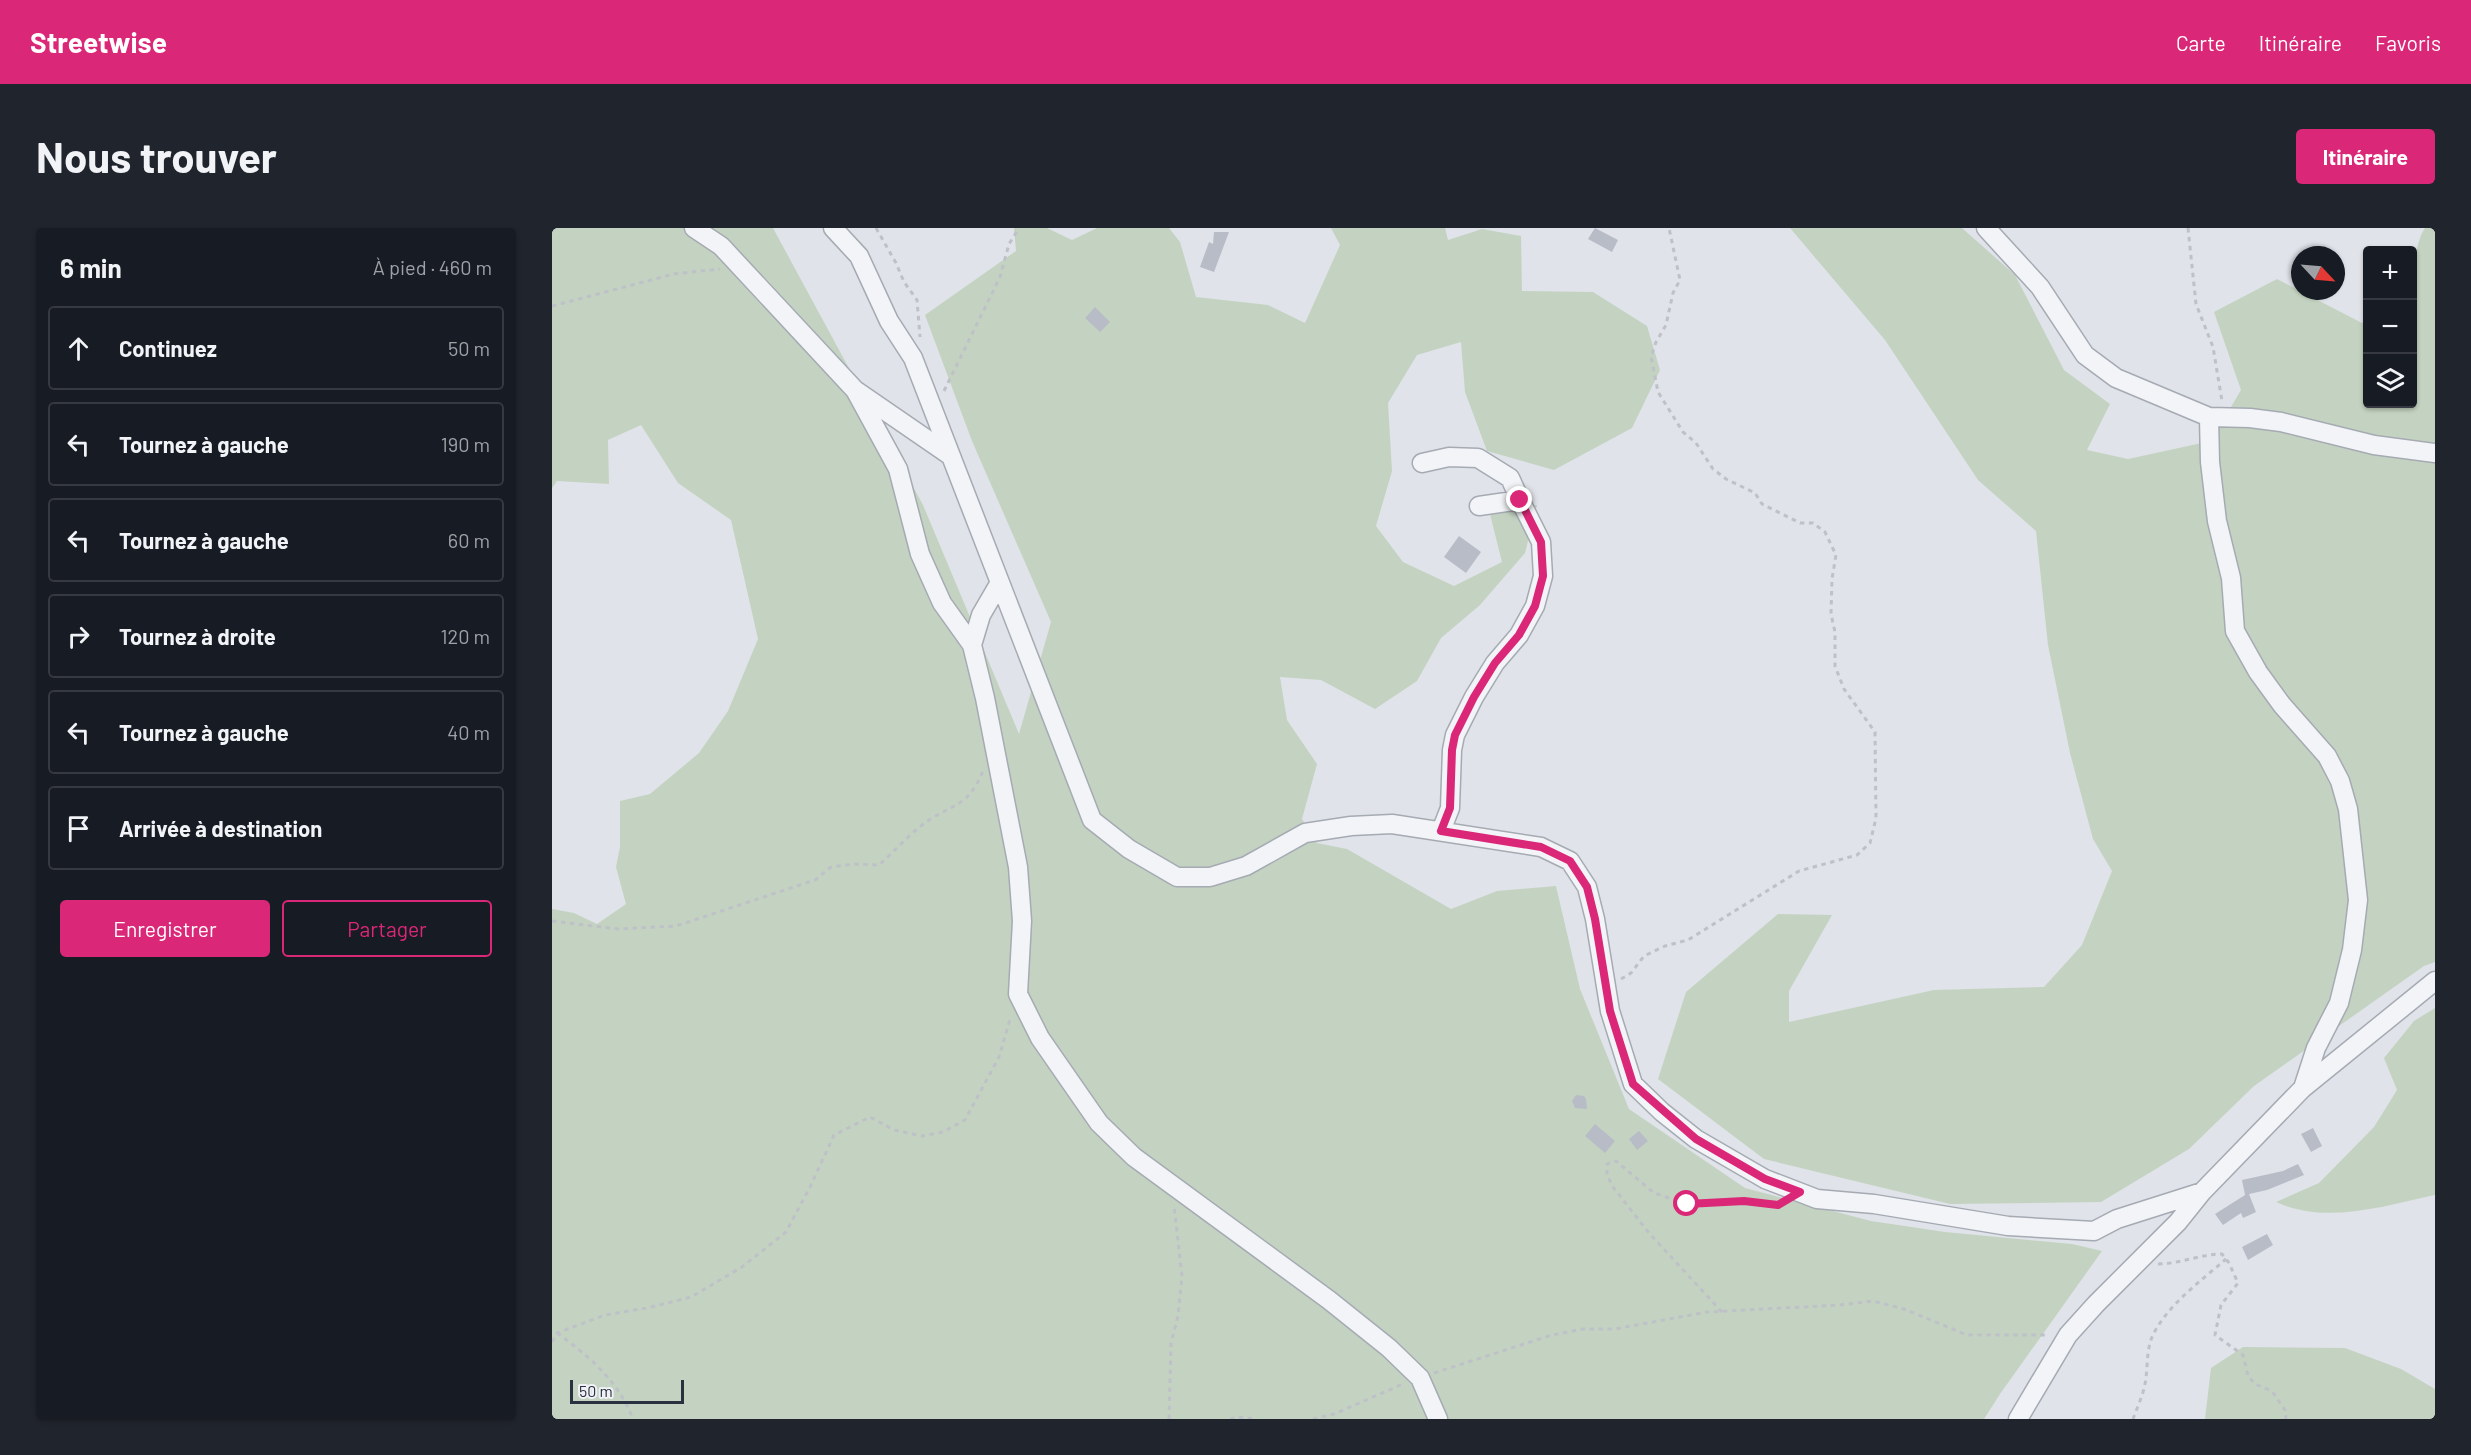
<!DOCTYPE html>
<html lang="fr">
<head>
<meta charset="utf-8">
<style>
	body { margin:0; font-family:Barlow,sans-serif; background:#20242c; color:#f1f3f6 }
	.controls { position:absolute; right:18px; top:18px; display:grid; overflow:hidden; border-radius:6px; box-shadow:0 2px 4px #0004 }
	.controls button { width:54px; height:54px; display:grid; place-items:center; padding:0; border:0; border-bottom:2px solid #363941; background:#171b24; color:#f1f3f6; font:30px sans-serif }
	.compass { position:absolute; left:1739px; top:18px; width:54px; height:54px; border-radius:50%; background:#171b24; box-shadow:0 2px 4px #0004; rotate:116deg }
	.scale { position:absolute; left:18px; bottom:15px; width:114px; box-sizing:border-box; padding-left:6px; border:3px solid #293040; border-top:0; font-size:16px; line-height:21px; white-space:nowrap; color:#293040; -webkit-text-stroke:4px #f0f2f6; paint-order:stroke }
	.stop { position:absolute; width:18px; height:18px; margin:-14px; border:4px solid #db2777; border-radius:50%; background:#fff }
	.stop.end { background:#db2777; border-color:#fff; box-shadow:0 2px 6px #0008 }
	.list { margin:0; padding:0; list-style:none }
	h2 { display:flex; justify-content:space-between; align-items:center; height:78px; margin:0; padding:0 24px; font-size:26px }
	h2 small { font-size:20px; font-weight:400; color:#9ea1a6 }
	.list li { display:grid; grid-template-columns:39px 1fr auto; gap:18px; align-items:center; box-sizing:border-box; height:84px; margin:0 12px 12px; padding:0 12px; border:2px solid #363941; border-radius:6px }
	.list b { display:block; font-size:22px; white-space:nowrap }
	.list em { font-size:20px; font-style:normal; color:#9ea1a6 }
	.actions { display:flex; gap:12px; padding:18px 24px }
	.actions a { flex:1; padding:14px 0; border:2px solid #db2777; border-radius:6px; text-align:center; font-size:21px; color:#db2777 }
	.actions .main { background:#db2777; color:#fff }
	.icon { flex:none; width:33px; height:33px; fill:none; stroke:currentColor; stroke-width:2; stroke-linecap:round; stroke-linejoin:round }
	.map { position:relative; flex:none; width:1883px; height:1191px; overflow:hidden; border-radius:6px }
	header { display:flex; align-items:center; gap:36px; box-sizing:border-box; height:84px; padding:0 30px; background:#db2777; color:#fff }
	header strong { font-size:28px }
	nav { display:flex; gap:33px; margin-inline-start:auto; font-size:21px }
	.intro { display:flex; align-items:center; justify-content:space-between; box-sizing:border-box; height:144px; padding:0 36px }
	h1 { margin:0; font-size:42px }
	.button { padding:15px 27px; border-radius:6px; background:#db2777; color:#fff; font-size:21px; font-weight:700 }
	main { display:flex; gap:36px; padding:0 36px }
	aside { flex:1; background:#171b24; border-radius:6px; box-shadow:0 2px 4px #0004 }
	.map>svg:first-child { display:block }
	.green { fill:#c4d3c1 }
	.building { fill:#b7bcc6 }
	.lines { fill:none; stroke-linecap:round; stroke-linejoin:round }
	.minor-casing { stroke:#a5aab3; stroke-width:21 }
	.path { stroke:#bec1c7; stroke-width:3; stroke-dasharray:4.5 4.5; stroke-linecap:butt }
	.minor { stroke:#f3f4f7; stroke-width:18 }
	.route { stroke:#db2777; stroke-width:8 }
</style>
</head>
<body>
<header>
<strong>Streetwise</strong>
<nav><a>Carte</a><a>Itinéraire</a><a>Favoris</a></nav>
</header>
<div class="intro"><h1>Nous trouver</h1><a class="button">Itinéraire</a></div>
<main>
<aside>
<h2>6 min<small>À pied · 460 m</small></h2>
<ul class="list">
<li><svg class="icon" aria-label="ahead" viewBox="0 0 24 24"><path d="M12 20V5M6 11l6-6 6 6"/></svg><div><b>Continuez</b></div><em>50 m</em></li>
<li><svg class="icon" aria-label="left" viewBox="0 0 24 24"><path d="M17 20v-9H6M10 6l-5 5 5 5"/></svg><div><b>Tournez à gauche</b></div><em>190 m</em></li>
<li><svg class="icon" aria-label="left" viewBox="0 0 24 24"><path d="M17 20v-9H6M10 6l-5 5 5 5"/></svg><div><b>Tournez à gauche</b></div><em>60 m</em></li>
<li><svg class="icon" aria-label="right" viewBox="0 0 24 24"><path d="M7 20v-9h11M14 6l5 5-5 5"/></svg><div><b>Tournez à droite</b></div><em>120 m</em></li>
<li><svg class="icon" aria-label="left" viewBox="0 0 24 24"><path d="M17 20v-9H6M10 6l-5 5 5 5"/></svg><div><b>Tournez à gauche</b></div><em>40 m</em></li>
<li><svg class="icon" aria-label="arrive" viewBox="0 0 24 24"><path d="M6 21V4h12l-3 4 3 4H6"/></svg><div><b>Arrivée à destination</b></div></li>
</ul>
<div class="actions"><a class="main">Enregistrer</a><a>Partager</a></div>
</aside>
<div class="map">
<svg width="1883" height="1191" viewBox="0 0 1883 1191">
	<rect width="100%" height="100%" fill="#e0e3e9"/>
	<path class="green" d="M0,0H221L371,277L467,506L499,394L420,213L373,87L464,23L462,0H495L520,12L545,0H617L628,14L644,69L716,77L753,95L788,17L779,0H893L896,12L930,1L969,8L970,63L1041,64L1095,98L1108,142L1080,200L1002,242L935,223L913,164L909,114L865,127L836,175L840,243L824,298L851,334L902,358L950,334L936,278L985,277L973,325L928,377L889,410L865,453L823,481L769,452L728,449L735,492L765,536L750,591L765,615L795,621L899,681L945,663L1004,658L1028,761L1077,881L1193,960L1319,993L1393,1004L1520,1016L1550,1023L1448,1166L1432,1191H0V681L22,685L45,696L74,676L64,639L68,619V573L98,566L147,525L176,483L206,411L179,292L126,255L89,197L56,212L57,256L5,253L0,260Z
		M1238,0H1410L1463,47L1512,142L1558,176L1535,222L1576,231L1659,213L1689,162L1662,84L1725,51L1810,95L1815,91L1816,176H1860C1861,137 1853,28 1873,0H1883V734L1872,738L1702,858L1637,921L1549,974L1398,976L1212,931L1106,851L1134,764L1226,686L1280,687L1237,763V794L1382,762L1492,759L1530,717L1560,643L1541,611L1518,525L1496,417L1484,303L1426,252L1333,112Z
		M1883,780V967C1832,978 1773,997 1724,974L1767,955L1822,899L1845,862L1832,830L1862,793Z
		M1691,1119L1793,1120L1849,1141L1883,1161V1191H1653L1659,1140Z"/>
	<path class="building" d="M1043,0L1066,12L1060,24L1036,11Z
		M662,4H677L662,44L648,39L657,14L661,16Z
		M543,79L558,94L548,104L533,90Z
		M907,308L929,324L914,345L892,329Z
		M1024,867L1032,868L1034,871L1035,881L1023,880L1020,873Z
		M1043,896L1063,913L1053,925L1033,908Z
		M1761,900L1770,918L1759,924L1749,906Z
		M1087,903L1096,913L1085,922L1077,911Z
		M1746,936L1752,947L1715,962L1697,966L1704,984L1691,990L1689,985L1671,997L1663,986L1693,967L1690,952L1731,943Z
		M1715,1006L1721,1017L1696,1032L1690,1019Z"/>
	<g class="lines">
		<g class="minor-casing">
			<path id="minor" d="M142,0L169,18L303,162L399,228
				M281,0L307,28L337,93L361,130L540,592L577,621L625,649H658L694,638L753,605L799,598L840,596L989,619L1018,633L1035,659L1043,691L1058,783L1081,856L1110,884L1144,911L1213,951L1265,971L1322,976L1456,998L1542,1003L1565,991L1650,964
				M1434,0L1488,59L1533,127L1564,150L1657,189L1658,234L1665,293L1679,350L1683,403L1706,444L1730,477L1775,528L1788,553L1796,581L1806,672L1800,722L1787,775L1764,820L1751,860
				M303,162L346,241L368,326L390,375L420,417L433,470L466,639L470,693L466,766L488,810L547,895L582,929L777,1072L837,1120L868,1150L886,1191
				M1657,189L1698,190L1729,194L1822,217L1883,225
				M870,235L897,229L926,230L958,250L968,272
				M420,417L429,387L447,356
				M889,603L898,580L900,522L903,507L922,469L943,435L967,407L983,378L991,348L989,314L968,272L927,278
				M1466,1191L1516,1107L1544,1076L1626,994L1650,964L1751,860L1883,753"/>
		</g>
		<path class="path" d="M324,0L344,35L352,54L365,72L368,109
			M1636,0L1644,76L1661,119L1670,173
			M0,78L122,46L168,41
			M392,163L448,49L457,16L467,0
			M0,693L66,701L124,698L263,652L279,639L302,636L327,637C343,623 359,604 377,592C404,575 417,577 431,543
			M1069,751L1079,745L1092,728L1113,718L1136,712L1247,643L1305,627L1318,615L1324,590L1323,504L1292,461L1283,438V404L1279,386L1280,351L1284,327L1273,304L1261,295H1248L1210,276L1203,265L1174,251L1161,241L1144,215L1131,204L1106,164L1099,129L1104,114L1114,97L1121,65L1128,52L1117,0
			M1606,1036C1628,1036 1648,1026 1670,1026L1677,1035L1686,1055L1669,1077L1663,1107L1691,1127L1696,1148L1703,1156L1720,1163L1733,1182L1734,1191
			M1170,1084L1097,1005L1061,959L1055,947V936L1064,933L1102,965L1135,976L1192,973L1225,977L1229,975
			M5,1105C37,1128 67,1154 81,1191
			M0,1114L5,1105L53,1087L95,1080L139,1069L190,1039L234,1004L258,959L282,907L318,889L342,902L370,908L391,904L413,892L447,829L459,788
			M882,1145L1000,1107L1031,1101H1063L1155,1084L1288,1077L1321,1073L1352,1081L1415,1107H1497
			M617,1191L619,1115L626,1088L630,1048L622,977
			M678,1191L686,1189L705,1191
			M761,1191L782,1186L851,1156
			M1581,1191C1585,1180 1591,1167 1593,1156C1596,1141 1594,1124 1600,1109C1614,1078 1649,1053 1674,1031"/>
		<use href="#minor" class="minor"/>
	</g>
	<g class="lines">
		<path class="route" d="M968,272L989,314L991,348L983,378L967,407L943,435L922,469L903,507L900,522L898,580L889,603L989,619L1018,633L1035,659L1043,691L1058,783L1081,856L1144,911L1213,951L1248,964L1226,977L1192,973L1135,976"/>
	</g>
</svg>
<div class="controls">
<button>+</button>
<button>−</button>
<button><svg class="icon" aria-label="layers" viewBox="0 0 24 24"><path d="M12 4l9 5-9 5-9-5zM3 14l9 5 9-5"/></svg></button>
</div>
<svg class="compass" viewBox="-18 -18 36 36"><path d="M0-13l5 13h-10z" fill="#e53935"/><path d="M0 13l5-13h-10z" fill="#9ea1a6"/></svg>
<div class="scale">50 m</div>
<div class="stop" style="left:1135px;top:976px"></div>
<div class="stop end" style="left:968px;top:272px"></div>
</div>
</main>
</body>
</html>
